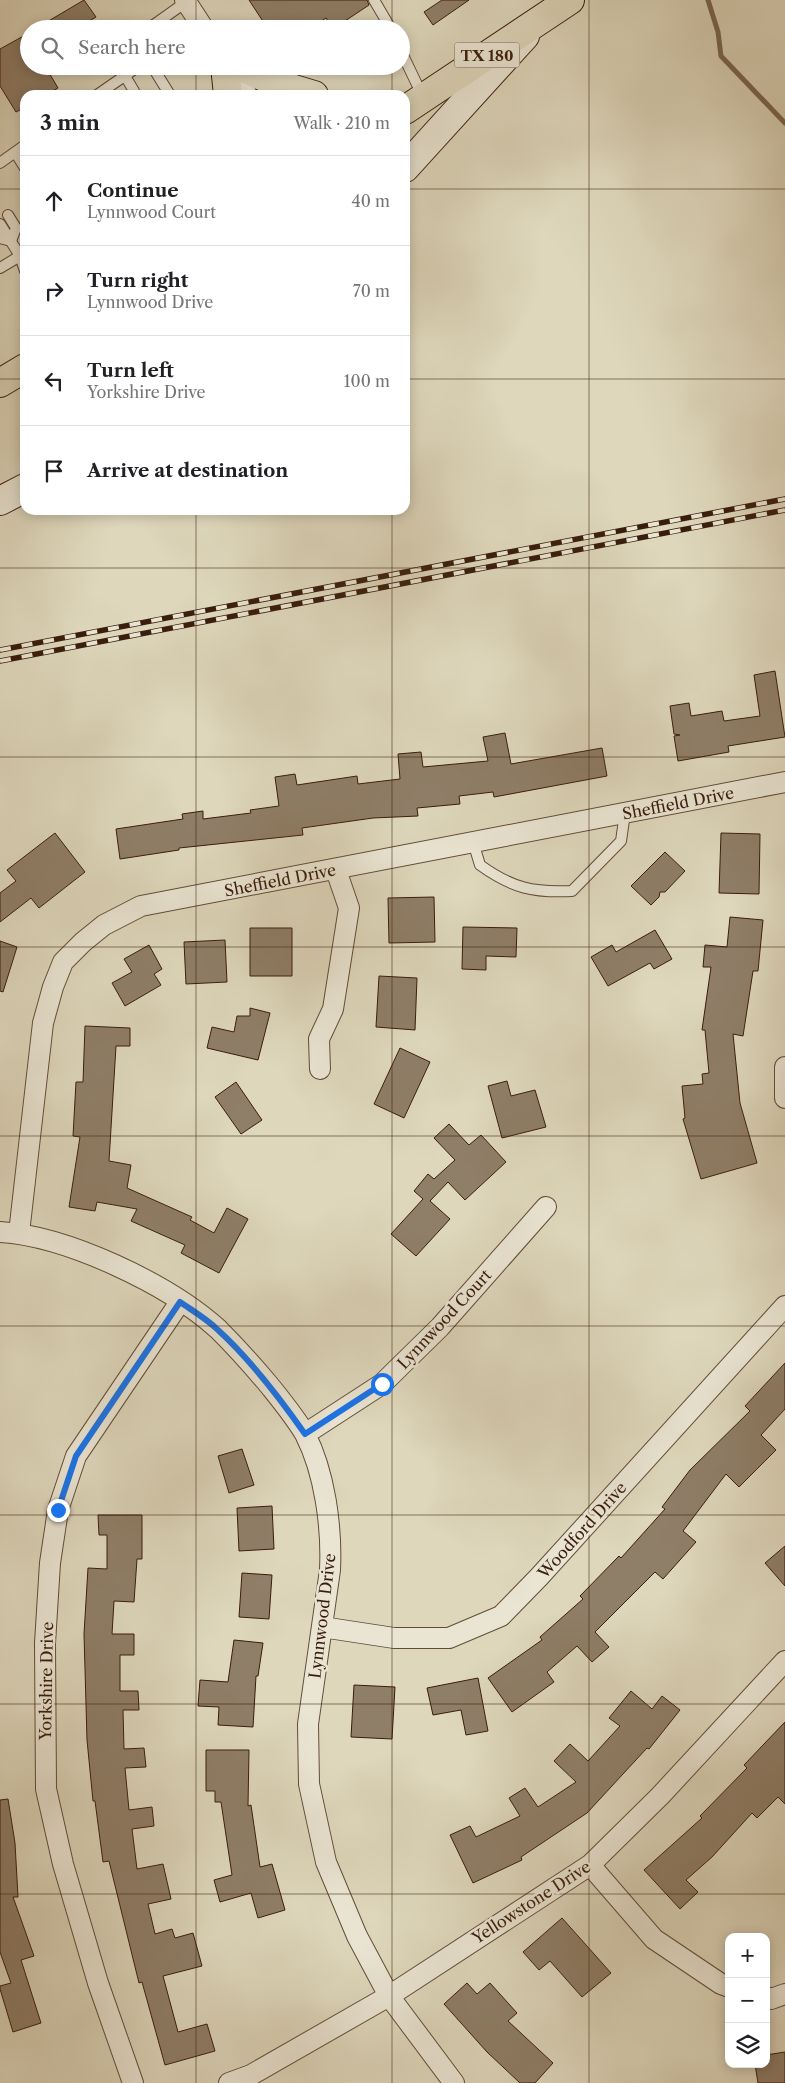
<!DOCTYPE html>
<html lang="en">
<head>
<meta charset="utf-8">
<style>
	body { margin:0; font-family:"Libre Caslon Text",serif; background:#f2f2f2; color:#202124 }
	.controls { position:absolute; right:15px; bottom:15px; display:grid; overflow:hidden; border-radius:10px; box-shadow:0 2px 12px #0003 }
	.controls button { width:45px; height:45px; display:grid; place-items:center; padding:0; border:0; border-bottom:1px solid #e0e0e0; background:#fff; color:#202124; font:25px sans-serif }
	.stop { position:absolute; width:15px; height:15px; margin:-11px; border:4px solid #1a73e8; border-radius:50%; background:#fff }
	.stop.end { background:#1a73e8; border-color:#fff; box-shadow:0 1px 5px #0008 }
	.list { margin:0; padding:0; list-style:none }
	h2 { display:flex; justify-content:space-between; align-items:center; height:65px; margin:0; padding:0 20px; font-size:21px }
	h2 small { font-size:16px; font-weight:400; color:#757577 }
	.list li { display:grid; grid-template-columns:32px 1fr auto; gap:15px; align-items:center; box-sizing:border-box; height:90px; padding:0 20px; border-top:1px solid #e0e0e0 }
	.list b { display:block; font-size:19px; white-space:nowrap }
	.list p { margin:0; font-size:16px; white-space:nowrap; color:#757577 }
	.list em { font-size:16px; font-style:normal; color:#757577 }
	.icon { flex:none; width:28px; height:28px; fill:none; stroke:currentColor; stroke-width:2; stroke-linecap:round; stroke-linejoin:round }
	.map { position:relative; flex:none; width:785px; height:2083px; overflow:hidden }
	.search { position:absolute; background:#fff; box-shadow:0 2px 12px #0003; left:20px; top:20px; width:390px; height:55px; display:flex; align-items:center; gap:12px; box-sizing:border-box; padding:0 18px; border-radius:28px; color:#757577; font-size:19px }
	.panel { position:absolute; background:#fff; box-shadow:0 2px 12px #0003; left:20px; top:90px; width:390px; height:425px; border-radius:15px }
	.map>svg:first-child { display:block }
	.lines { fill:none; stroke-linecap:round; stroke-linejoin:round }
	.stream { stroke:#7a6752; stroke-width:5 }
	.building { fill:#8f7e68; stroke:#391d0c }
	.lane-casing { stroke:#624c38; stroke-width:12 }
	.street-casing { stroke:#624c38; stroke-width:22 }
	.secondary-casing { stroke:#391d0c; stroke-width:30 }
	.primary-casing { stroke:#391d0c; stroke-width:30 }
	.lane { stroke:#eae5d3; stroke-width:10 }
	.street { stroke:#eae5d3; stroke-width:20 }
	.secondary { stroke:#eae5d3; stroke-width:28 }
	.primary { stroke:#ded7bc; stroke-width:28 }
	.rail-casing { stroke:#391d0c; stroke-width:5.5 }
	.rail { stroke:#eae5d3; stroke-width:4; stroke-dasharray:11; stroke-linecap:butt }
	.route { stroke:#1a73e8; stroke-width:6 }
	.grid { fill:none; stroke:#391d0c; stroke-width:1; stroke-opacity:0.55 }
	.labels { text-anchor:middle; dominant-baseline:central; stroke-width:5; stroke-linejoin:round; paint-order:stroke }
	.shield { fill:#eae5d3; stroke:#6e5948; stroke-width:1 }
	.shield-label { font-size:15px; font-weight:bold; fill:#391d0c }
	.street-label { font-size:16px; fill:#391d0c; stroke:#eae5d3 }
</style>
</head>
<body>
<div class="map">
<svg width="785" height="2083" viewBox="0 0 785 2083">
	<rect width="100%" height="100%" fill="#ded7bc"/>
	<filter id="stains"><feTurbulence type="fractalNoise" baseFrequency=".004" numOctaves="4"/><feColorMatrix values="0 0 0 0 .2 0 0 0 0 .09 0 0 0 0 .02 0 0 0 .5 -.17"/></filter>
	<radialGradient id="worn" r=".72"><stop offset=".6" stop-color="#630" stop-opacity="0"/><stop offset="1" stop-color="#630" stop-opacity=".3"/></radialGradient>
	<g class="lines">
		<path class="stream" d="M708,0L718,32L721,56L785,123"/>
	</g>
	<path class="building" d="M84,0L96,17L76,29H35Z
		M249,0H367L369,5L333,29L326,18L309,29H268Z
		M442,0H469L433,25L424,12Z
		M29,33V66H45L58,88L46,95H25V107L16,112L0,86V49Z
		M775,671L785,737L728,746L729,752L678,761L674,736L680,735L674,734L670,706L689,703L691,716L722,711L724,721L760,716L754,675Z
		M505,733L511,764L602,748L607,776L494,797L493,792L459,796L460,804L417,808L418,816L373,818L302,828L303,835L179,848V850L120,859L116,829L183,819L182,814L203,811V819L251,813L250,810L279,806L275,777L295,774L297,785L357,776L358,784L400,779L398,754L421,752L423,767L488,761L483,737Z
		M55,833L85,872L39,908L31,898L0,922V893L16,881L7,870Z
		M721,833L760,834L759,894L719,893Z
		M665,852L685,871L665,892H660L659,897L651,905L631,886Z
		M434,897L435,942L389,943L388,898Z
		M730,917L763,920L758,971H753L743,1036L733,1034L740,1103L757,1163L701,1179L683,1119L685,1118L682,1086L703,1084L702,1074L709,1073L705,1030H702L711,967H703L705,945L727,947Z
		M463,927L517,928L516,957L486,956V970L462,969Z
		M250,928H292V976H250Z
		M655,930L672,959L654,969L650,963L608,986L591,957L612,945L616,952Z
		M225,940L227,982L186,984L184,942Z
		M0,941L17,947L3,992L0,991Z
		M149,945L162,969L154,974L161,985L125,1006L112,983L132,972L124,959Z
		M379,976L417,978L415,1030L376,1027Z
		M250,1008L270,1013L258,1060L207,1048L212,1027L234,1032L237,1016H250Z
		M85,1026L130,1028V1046H116L109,1161L131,1165L127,1188L192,1217L190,1220L214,1233L227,1208L248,1219L219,1273L181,1253L185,1245L131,1221L137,1209L97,1202L95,1211L69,1207L80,1137L73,1136L76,1082H83Z
		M400,1048L430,1062L404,1118L374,1104Z
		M507,1081L511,1096L535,1090L546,1127L502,1138L488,1086Z
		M236,1082L262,1120L241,1134L215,1097Z
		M449,1124L469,1145L481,1135L506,1162L465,1200L448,1182L430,1201L450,1219L416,1256L391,1234L423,1199L414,1191L428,1174L434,1179L455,1160L434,1138Z
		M785,1363V1409L761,1435L776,1450L739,1487L726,1474L683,1531L696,1542L663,1579L655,1572L595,1632L609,1647L592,1662L577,1646L547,1672L554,1682L512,1712L488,1678L542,1640L540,1637L583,1599L580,1596L619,1556L621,1558L665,1509L662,1507L690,1470L750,1411L745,1406Z
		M242,1449L254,1485L229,1493L218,1456Z
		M272,1506L274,1549L239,1551L237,1508Z
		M98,1515H142V1559H137L134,1602L114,1601L112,1634H134V1655H120V1691H138L139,1710H123L124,1749L144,1748L146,1767L125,1768L129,1810L152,1807L154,1826L132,1829L137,1869L163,1864L171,1899L148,1904L155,1934L172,1929L175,1938L193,1933L202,1966L163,1976L178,2032L207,2024L215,2051L165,2065L142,1982L139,1983L109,1861L103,1862L95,1801H93L87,1740L84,1634L88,1568L107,1569V1535H99Z
		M785,1546V1586L765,1563Z
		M242,1573L272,1575L269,1619L239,1617Z
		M234,1640L263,1643L258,1676H256L253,1727L218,1725L219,1707L198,1706L200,1680L228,1682Z
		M478,1678L488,1731L466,1735L461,1710L433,1715L427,1688Z
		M354,1685L395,1687L392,1739L351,1737Z
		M631,1691L652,1709L662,1696L680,1710L649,1749L647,1748L587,1813L521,1857L522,1860L473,1883L450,1835L470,1826L476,1837L520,1816L509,1798L525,1788L538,1807L576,1782L554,1761L570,1744L588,1761L620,1726L609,1718Z
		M785,1722V1804L778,1797L757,1818L752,1813L712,1857L686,1880L698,1892L680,1909L644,1870L702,1818L700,1816L747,1768L744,1765Z
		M206,1750H249L248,1806L251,1805L260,1867L272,1864L285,1910L258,1918L251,1893L220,1902L214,1880L232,1875L221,1802H215V1791H206Z
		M8,1799L15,1843L18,1897H13L34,1956L21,1960L41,2023L13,2032L0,1989V1986L11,1983L0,1952V1800Z
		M562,1918L611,1973L582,1997L550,1961L539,1970L523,1952Z
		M467,1983L477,1994L490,1983L517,2013L508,2021L553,2063L535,2083H520L487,2052L444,2004Z
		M785,2052V2083H758L755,2064H766V2055Z"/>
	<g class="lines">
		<g class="lane-casing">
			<path id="lane" d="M374,0L391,29
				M148,29L186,2
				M401,51L423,97
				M152,66L170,95
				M125,76L134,91
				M97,95L139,66
				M15,152L25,168
				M0,163L25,145
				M0,224L20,256L25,253
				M0,238L11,241L16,228L8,215
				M0,268L20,256L25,271
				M473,842L480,865C512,888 533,893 572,891L621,841L625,813"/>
		</g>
		<g class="street-casing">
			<path id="street" d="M185,0L204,29
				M228,66L247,95
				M785,1067V1098
				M320,1069L319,1039L333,1009L349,908L336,870
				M0,1232C67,1236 168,1284 218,1329C236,1347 253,1366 269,1385C281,1400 295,1417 305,1434C325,1473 332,1527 330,1570L308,1724L309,1784L326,1862L357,1936L389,1996L454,2083
				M19,1233L43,1023L53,987L63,962L83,942L104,925L141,906L785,782
				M305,1434L382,1384L440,1327L546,1207
				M322,1627L394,1638H449L501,1616L539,1577L785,1306
				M590,1865L654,1939L721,1984L729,1987
				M766,1997L771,1999L785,1994
				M133,2083L98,1983L63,1864L46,1789L45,1643L50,1563L58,1510L76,1456L180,1302
				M229,2083L251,2075L389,1996L590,1865L660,1796L785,1661"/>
		</g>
		<g class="secondary-casing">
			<path id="secondary" d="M405,168L525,36
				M0,501L25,488"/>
		</g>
		<g class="primary-casing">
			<path id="primary" d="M225,66L228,95
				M239,66L284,86L314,95
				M405,110L570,0
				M0,383L25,368"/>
		</g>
		<use href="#lane" class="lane"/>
		<use href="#street" class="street"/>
		<use href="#secondary" class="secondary"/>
		<use href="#primary" class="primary"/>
		<g class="rail-casing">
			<path id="rail" d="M0,650L785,499
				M0,661L785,510"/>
		</g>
		<use href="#rail" class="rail"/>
	</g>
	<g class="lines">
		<path class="route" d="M58,1510L76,1456L180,1302C193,1311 207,1319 218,1330C251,1360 279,1397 305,1434L382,1384"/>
	</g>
	<path class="grid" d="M196,0V29M392,0V29M589,0V2083M196,66V95M392,66V95M0,189H25M405,189H785M0,379H25M405,379H785M196,510V2083M392,510V2083M0,568H785M0,757H785M0,947H785M0,1136H785M0,1326H785M0,1515H785M0,1704H785M0,1894H785"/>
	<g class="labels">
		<rect class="shield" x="454.5" y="42.5" width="65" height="25" rx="4"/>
		<g class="shield-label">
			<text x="487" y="55">TX 180</text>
		</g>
		<g class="street-label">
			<text transform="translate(678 803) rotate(-11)">Sheffield Drive</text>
			<text transform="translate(280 880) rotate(-11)">Sheffield Drive</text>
			<text transform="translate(444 1319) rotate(-47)">Lynnwood Court</text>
			<text transform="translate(582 1530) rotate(-48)">Woodford Drive</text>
			<text transform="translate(322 1616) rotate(-83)">Lynnwood Drive</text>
			<text transform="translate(46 1681) rotate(-89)">Yorkshire Drive</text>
			<text transform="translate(531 1902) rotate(-33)">Yellowstone Drive</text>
		</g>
	</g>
	<rect width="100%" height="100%" filter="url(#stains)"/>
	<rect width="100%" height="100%" fill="url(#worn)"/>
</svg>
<div class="controls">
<button>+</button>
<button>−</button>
<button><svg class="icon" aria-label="layers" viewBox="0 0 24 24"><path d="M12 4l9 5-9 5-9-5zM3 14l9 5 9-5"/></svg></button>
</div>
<div class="stop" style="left:382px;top:1384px"></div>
<div class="stop end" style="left:58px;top:1510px"></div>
<div class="search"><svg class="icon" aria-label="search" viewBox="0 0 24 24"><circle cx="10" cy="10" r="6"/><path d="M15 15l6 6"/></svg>Search here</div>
<section class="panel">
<h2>3 min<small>Walk · 210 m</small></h2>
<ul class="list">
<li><svg class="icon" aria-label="ahead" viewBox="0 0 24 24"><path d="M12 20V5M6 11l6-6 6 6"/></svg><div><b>Continue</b><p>Lynnwood Court</p></div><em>40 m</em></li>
<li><svg class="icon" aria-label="right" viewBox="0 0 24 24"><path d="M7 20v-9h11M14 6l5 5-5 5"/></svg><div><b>Turn right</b><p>Lynnwood Drive</p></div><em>70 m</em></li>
<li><svg class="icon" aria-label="left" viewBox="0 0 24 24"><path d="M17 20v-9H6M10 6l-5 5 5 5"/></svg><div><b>Turn left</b><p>Yorkshire Drive</p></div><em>100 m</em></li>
<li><svg class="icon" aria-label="arrive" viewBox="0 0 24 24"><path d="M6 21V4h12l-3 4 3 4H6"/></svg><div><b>Arrive at destination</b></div></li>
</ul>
</section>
</div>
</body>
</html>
